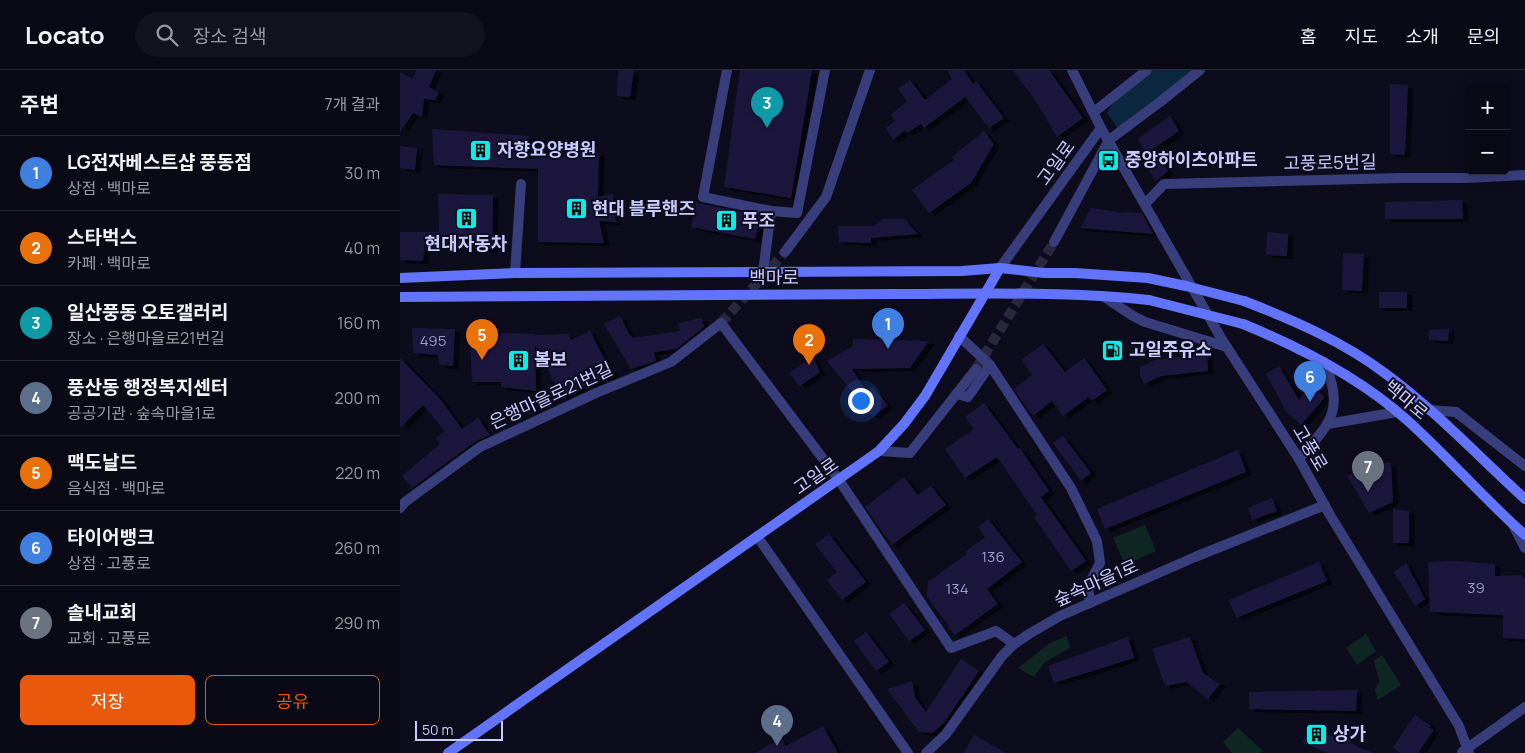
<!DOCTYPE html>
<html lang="ko">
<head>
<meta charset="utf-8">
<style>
  body { margin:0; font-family:Manrope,"Noto Sans KR",sans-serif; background:#13121f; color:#f1f3f6 }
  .controls { position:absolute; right:15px; top:15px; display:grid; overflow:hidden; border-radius:8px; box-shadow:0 2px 12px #0003 }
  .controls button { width:45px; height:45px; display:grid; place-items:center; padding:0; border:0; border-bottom:1px solid #2a2a35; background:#0a0916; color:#f1f3f6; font:25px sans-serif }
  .scale { position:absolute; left:15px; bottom:12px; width:88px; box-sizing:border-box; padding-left:5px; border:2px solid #cacafe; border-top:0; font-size:14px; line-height:18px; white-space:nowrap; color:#cacafe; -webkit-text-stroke:4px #0d0c1d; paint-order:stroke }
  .you { position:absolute; left:460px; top:330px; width:18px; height:18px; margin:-12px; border:4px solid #fff; border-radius:50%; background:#1a73e8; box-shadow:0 0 0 8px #1a73e833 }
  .badge { display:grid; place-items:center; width:32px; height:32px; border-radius:50%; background:#ea580c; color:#fff; font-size:16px; font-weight:700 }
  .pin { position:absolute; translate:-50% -41px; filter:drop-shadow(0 1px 2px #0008) }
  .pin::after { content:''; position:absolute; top:26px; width:18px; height:15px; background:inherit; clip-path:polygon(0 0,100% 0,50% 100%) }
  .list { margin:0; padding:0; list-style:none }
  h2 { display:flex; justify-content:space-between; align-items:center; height:65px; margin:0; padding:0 20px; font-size:21px }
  h2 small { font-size:16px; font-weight:400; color:#999aa1 }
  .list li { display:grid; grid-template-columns:32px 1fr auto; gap:15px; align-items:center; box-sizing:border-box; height:75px; padding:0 20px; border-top:1px solid #2a2a35 }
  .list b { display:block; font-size:19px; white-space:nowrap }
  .list p { margin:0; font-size:16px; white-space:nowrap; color:#999aa1 }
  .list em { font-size:16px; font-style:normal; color:#999aa1 }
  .actions { display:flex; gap:10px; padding:15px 20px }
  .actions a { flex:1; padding:11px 0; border:1px solid #ea580c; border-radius:8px; text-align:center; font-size:18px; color:#ea580c }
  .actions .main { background:#ea580c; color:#fff }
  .icon { flex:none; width:28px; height:28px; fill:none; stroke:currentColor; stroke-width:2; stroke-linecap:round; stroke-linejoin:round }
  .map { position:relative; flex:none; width:1125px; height:683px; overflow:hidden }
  header { display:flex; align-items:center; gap:30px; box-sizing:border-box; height:70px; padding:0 25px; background:#0a0916; border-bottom:1px solid #2a2a35 }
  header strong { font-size:24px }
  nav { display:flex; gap:28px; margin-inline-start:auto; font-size:18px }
  .search { width:350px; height:45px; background:#13121f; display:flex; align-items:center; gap:12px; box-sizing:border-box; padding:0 18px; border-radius:28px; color:#999aa1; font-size:19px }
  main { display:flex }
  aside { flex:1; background:#0a0916 }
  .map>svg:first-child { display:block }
</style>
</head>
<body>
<header>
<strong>Locato</strong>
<div class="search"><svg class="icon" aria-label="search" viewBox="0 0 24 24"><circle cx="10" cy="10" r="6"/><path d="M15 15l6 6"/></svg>장소 검색</div>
<nav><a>홈</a><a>지도</a><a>소개</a><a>문의</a></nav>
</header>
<main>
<aside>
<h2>주변<small>7개 결과</small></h2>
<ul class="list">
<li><span class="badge" style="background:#3f7fe0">1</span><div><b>LG전자베스트샵 풍동점</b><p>상점 · 백마로</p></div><em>30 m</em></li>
<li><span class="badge" style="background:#e8710a">2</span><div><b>스타벅스</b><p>카페 · 백마로</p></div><em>40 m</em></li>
<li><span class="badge" style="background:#0f9aa8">3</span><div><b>일산풍동 오토갤러리</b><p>장소 · 은행마을로21번길</p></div><em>160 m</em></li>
<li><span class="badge" style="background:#5c6f8a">4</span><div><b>풍산동 행정복지센터</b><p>공공기관 · 숲속마을1로</p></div><em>200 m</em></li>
<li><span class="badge" style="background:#e8710a">5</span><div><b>맥도날드</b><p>음식점 · 백마로</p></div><em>220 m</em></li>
<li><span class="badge" style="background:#3f7fe0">6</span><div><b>타이어뱅크</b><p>상점 · 고풍로</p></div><em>260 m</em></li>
<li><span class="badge" style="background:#6b7280">7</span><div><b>솔내교회</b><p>교회 · 고풍로</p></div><em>290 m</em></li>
</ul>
<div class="actions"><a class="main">저장</a><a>공유</a></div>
</aside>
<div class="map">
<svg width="1125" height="683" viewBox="0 0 1125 683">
  <defs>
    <filter id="shadow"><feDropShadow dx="5.5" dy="3" stdDeviation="0" flood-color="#0009"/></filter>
  </defs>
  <rect width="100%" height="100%" fill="#0d0c1d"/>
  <g fill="#0f2723">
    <polygon points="745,455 756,481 725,495 713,468"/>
    <polygon points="966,564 976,581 957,595 946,578"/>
    <polygon points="667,566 670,578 645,592 634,607 618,598 650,573"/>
    <polygon points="982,585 1001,615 978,630 975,620 979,611 974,591"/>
    <polygon points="838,658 863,681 860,683 832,683 823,672"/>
  </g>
  <polygon fill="#0c2841" points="753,0 795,0 719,60 707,43 713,33"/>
  <g fill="#1b193e" filter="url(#shadow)">
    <polygon points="16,0 36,0 29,17 39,22 35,30 24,29 22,47 13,43 0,62 0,2 13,9"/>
    <polygon points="218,0 234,0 230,27 217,26"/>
    <polygon points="340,0 412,0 391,128 324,117"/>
    <polygon points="547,0 564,0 573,14 576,11 604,48 589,58 565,27 524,58 521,54 507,63 505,60 493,70 486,58 495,51 491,45 507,31 498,19 510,10 525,30 552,9"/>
    <polygon points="613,0 649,0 683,48 657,67 635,30"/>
    <polygon points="990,14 1008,15 1005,85 990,84"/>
    <polygon points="770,46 779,61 747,83 738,69"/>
    <polygon points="32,59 129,66 129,89 199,83 198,127 213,124 216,152 199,151 204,173 138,172 138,99 34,95"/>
    <polygon points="584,61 594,74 571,113 529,143 512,120 554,90 552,87"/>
    <polygon points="0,76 17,78 15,100 0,98"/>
    <polygon points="755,84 768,101 756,111 743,92"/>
    <polygon points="38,124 93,125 92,180 25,171 23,191 0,190 0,162 39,162"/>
    <polygon points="1062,130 1063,149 985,149 985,132"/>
    <polygon points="296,133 361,146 355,169 291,157"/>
    <polygon points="691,138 724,143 724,142 742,143 753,164 680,158"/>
    <polygon points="482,149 504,149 518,164 471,168 471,173 439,172 438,156 474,156"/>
    <polygon points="867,162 888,164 887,186 866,185"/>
    <polygon points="943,183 964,184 962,221 942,220"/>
    <rect x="979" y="222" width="28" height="16"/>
    <polygon points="220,246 230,266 231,265 233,268 280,261 278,253 302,248 304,257 276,279 254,282 256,291 231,299 204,254"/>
    <polygon points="12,258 55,259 53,296 39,295 38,285 13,283"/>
    <polygon points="1049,259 1048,271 1029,270 1029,260"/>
    <polygon points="190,261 213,305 186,315 162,328 135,275 136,321 101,317 101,312 72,312 70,267 101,266 101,263 135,264 135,265 168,264 171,270"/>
    <polygon points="453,269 529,271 510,298 452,299 467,322 472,317 488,335 473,347 427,291 453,276"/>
    <polygon points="643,274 665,302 684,288 707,320 692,331 689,327 663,346 652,331 633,346 614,319 632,305 621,290"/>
    <polygon points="807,284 808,301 761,306 744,314 740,305 740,297 755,290"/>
    <polygon points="413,287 420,302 400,316 389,303"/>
    <polygon points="0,288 41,330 62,359 78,348 90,365 76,371 12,418 2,406 40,374 36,368 45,361 23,335 0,358"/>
    <polygon points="879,296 899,330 912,314 925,327 901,355 887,343 866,304"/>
    <polygon points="584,333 618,379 620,378 649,421 641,427 686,491 671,501 634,447 637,445 597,387 565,408 545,379 574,359 565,347"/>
    <polygon points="663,366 691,403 681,411 653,373"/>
    <polygon points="838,380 846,402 705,459 697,439"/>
    <polygon points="980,393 991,393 993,432 969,443 947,406 962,397"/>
    <polygon points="504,407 518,425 531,416 546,435 492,475 465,437"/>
    <polygon points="872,428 877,441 852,450 848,438"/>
    <polygon points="993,439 1009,441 1009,473 993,473"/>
    <polygon points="588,449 622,492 587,519 598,534 555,565 527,526 528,512 567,484 565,482 585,467 578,457"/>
    <polygon points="429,464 466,512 442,530 427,510 437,502 415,474"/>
    <polygon points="1057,491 1095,494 1095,506 1121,505 1125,509 1125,569 1103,568 1103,545 1030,542 1028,492"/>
    <polygon points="919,492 927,511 836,548 829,530"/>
    <polygon points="1006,493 1025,529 1015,536 994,502"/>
    <polygon points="504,533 525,560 509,571 489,544"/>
    <polygon points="466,562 489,592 476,601 454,571"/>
    <polygon points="728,567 734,588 654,613 648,596"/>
    <polygon points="790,567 803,603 820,614 808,629 786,612 765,616 752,579"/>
    <polygon points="561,589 579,601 544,653 532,663 519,662 487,619 512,611 515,627 526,642"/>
    <polygon points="957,620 956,641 849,639 849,622"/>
    <polygon points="1015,645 1031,656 1029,658 1034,660 1018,683 1000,683 993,678"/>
    <polygon points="423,656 438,683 355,683 381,668 386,676"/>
    <polygon points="910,657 973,683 927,683 902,672"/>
    <polygon points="574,665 606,683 564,683"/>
  </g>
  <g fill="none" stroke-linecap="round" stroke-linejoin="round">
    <g stroke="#29283f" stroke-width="10" stroke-dasharray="10 5" stroke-linecap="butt">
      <polyline points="321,253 385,182"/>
      <polyline points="576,299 654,172"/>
    </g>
    <g stroke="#383e7c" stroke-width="10">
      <polyline points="327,0 303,127 371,141 397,143 425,0"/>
      <polyline points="694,42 747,0"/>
      <polyline points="745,134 764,114 1002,108 1067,108 1125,105"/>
      <polyline points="654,172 709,70 760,32 800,0"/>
      <polyline points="385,182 426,127 470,0"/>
      <polyline points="363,202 371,141"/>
      <polyline points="115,203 121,114"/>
      <polyline points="703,226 733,246 745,252 827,277"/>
      <polyline points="559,266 590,295 671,418 697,471 700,493 688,516 690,533"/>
      <polyline points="556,324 568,327 590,295"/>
      <polyline points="1029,340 1056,342 1125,396"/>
      <polyline points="928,354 997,342"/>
      <polyline points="479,381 510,383 576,299"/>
      <path d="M899,389C929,354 946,341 924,292"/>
      <polyline points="0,438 5,432 80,377 196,323 271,292 321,253 439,410 551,578 596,561 614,574"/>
      <polyline points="1113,455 1125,478"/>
    </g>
    <g stroke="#383e7c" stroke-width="10">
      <polyline points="672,0 701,58 821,268 899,389 930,445 1059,656 1069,683"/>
      <polyline points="600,198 701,58"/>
      <polyline points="357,466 508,683"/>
      <polyline points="1062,682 1125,637"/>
      <polyline points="526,683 546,664 602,586 614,574 629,564 660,546 795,487 925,435"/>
    </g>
    <g stroke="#6273fc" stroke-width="10">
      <polyline points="0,208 115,203 562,201 600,198 644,203 675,203 748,208 786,216"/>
      <path d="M0,227C165,227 330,224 496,224C580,224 665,221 749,230"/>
      <path d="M844,231C893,250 944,272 986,304C1036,341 1079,387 1125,429"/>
      <path d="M843,254C902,278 960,308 1007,350C1048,387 1084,429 1125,465"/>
      <polyline points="48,683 479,381 504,354 525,326 600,198"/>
    </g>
    <g stroke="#6273fc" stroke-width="10">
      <polyline points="786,216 844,231"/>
      <polyline points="749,230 843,254"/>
    </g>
  </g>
  <defs>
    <symbol id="building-square" viewBox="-11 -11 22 22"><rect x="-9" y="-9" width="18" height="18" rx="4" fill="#04efe8" stroke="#0d0c1d"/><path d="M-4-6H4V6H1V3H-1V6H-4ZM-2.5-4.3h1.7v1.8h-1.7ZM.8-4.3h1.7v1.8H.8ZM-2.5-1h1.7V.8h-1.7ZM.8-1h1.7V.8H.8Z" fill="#111"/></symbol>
    <symbol id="bus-square" viewBox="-11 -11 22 22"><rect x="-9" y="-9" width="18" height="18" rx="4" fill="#04efe8" stroke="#0d0c1d"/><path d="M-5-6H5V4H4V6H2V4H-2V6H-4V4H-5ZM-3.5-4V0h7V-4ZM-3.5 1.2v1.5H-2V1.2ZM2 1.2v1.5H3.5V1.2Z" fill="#111"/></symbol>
    <symbol id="fuel-square" viewBox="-11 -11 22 22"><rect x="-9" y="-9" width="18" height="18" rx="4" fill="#04efe8" stroke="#0d0c1d"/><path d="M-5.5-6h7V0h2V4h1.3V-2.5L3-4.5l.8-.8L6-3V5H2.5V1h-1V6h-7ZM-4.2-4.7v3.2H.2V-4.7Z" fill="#111"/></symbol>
  </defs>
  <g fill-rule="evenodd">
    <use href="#building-square" x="68" y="68" width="25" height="25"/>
    <use href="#bus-square" x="696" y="78" width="25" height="25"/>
    <use href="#building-square" x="164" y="126" width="25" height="25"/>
    <use href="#building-square" x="54" y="136" width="25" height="25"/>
    <use href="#building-square" x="314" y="138" width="25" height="25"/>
    <use href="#fuel-square" x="700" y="268" width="25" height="25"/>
    <use href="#building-square" x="106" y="278" width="25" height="25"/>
    <use href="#building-square" x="904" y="652" width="25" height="25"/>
  </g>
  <g text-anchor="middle" stroke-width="4" stroke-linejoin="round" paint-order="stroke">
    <g font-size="15" fill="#9e9ece">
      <text x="33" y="276">495</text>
      <text x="593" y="492">136</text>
      <text x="1076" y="523">39</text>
      <text x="557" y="524">134</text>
    </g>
    <g font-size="18" font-weight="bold" fill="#cacafe" stroke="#0d0c1d" text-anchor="start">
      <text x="97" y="86">자향요양병원</text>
      <text x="725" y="96">중앙하이츠아파트</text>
      <text x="192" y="145">현대 블루핸즈</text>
      <text x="342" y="157">푸조</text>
      <text x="66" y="180" text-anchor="middle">현대자동차</text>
      <text x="729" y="286">고일주유소</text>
      <text x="134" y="296">볼보</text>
      <text x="933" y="670">상가</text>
    </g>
    <g font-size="18" fill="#cacafe" stroke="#0d0c1d">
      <text transform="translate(656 93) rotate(-54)" y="6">고일로</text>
      <text transform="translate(930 93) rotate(-1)" y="6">고풍로5번길</text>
      <text x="374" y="214">백마로</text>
      <text transform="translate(151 326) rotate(-25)" y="6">은행마을로21번길</text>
      <text transform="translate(1006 330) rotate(40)" y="6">백마로</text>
      <text transform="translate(910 378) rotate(59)" y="6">고풍로</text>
      <text transform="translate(416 406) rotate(-35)" y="6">고일로</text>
      <text transform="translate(696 513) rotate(-24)" y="6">숲속마을1로</text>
    </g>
  </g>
</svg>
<div class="controls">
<button>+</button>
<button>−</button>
</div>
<div class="scale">50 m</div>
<div class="you"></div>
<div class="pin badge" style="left:488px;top:279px;background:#3f7fe0">1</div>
<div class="pin badge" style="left:409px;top:295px;background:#e8710a">2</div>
<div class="pin badge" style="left:367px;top:58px;background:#0f9aa8">3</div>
<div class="pin badge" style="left:377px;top:676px;background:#5c6f8a">4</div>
<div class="pin badge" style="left:82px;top:290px;background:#e8710a">5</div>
<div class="pin badge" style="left:910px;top:332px;background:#3f7fe0">6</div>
<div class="pin badge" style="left:968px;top:422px;background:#6b7280">7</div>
</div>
</main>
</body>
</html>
